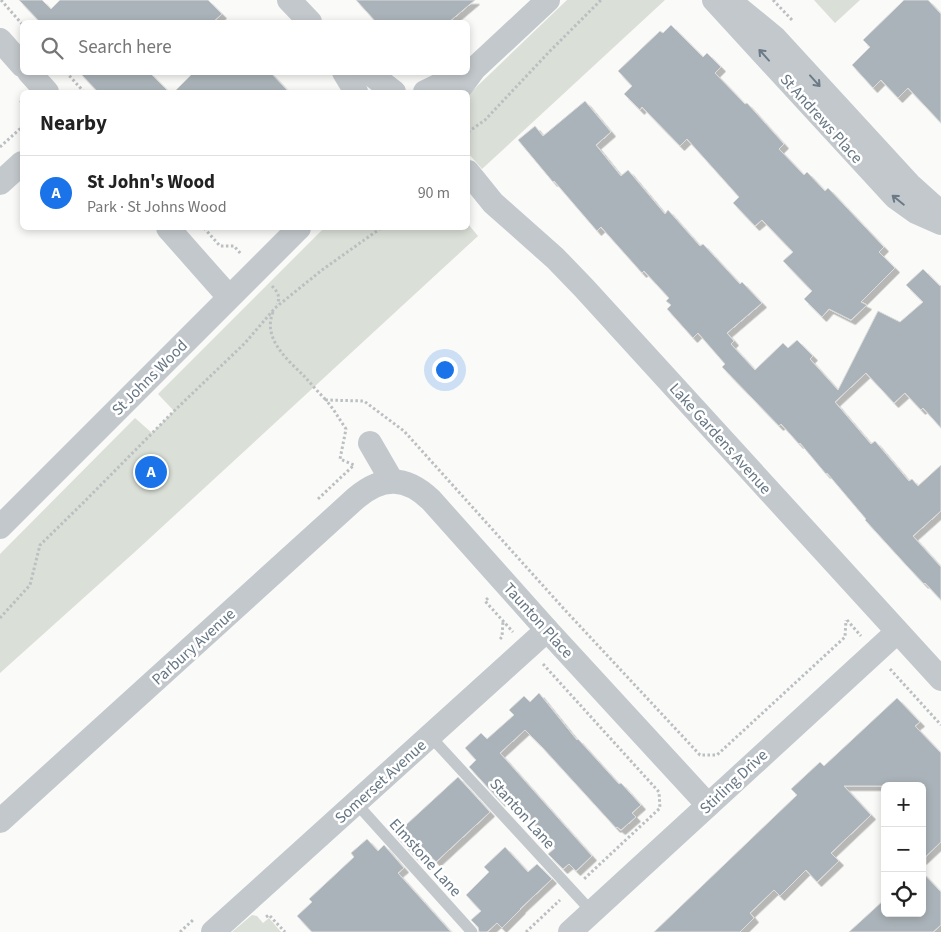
<!DOCTYPE html>
<html lang="en">
<head>
<meta charset="utf-8">
<style>
  body { margin:0; font-family:"Source Sans 3",sans-serif; background:#f6f6f6; color:#222 }
  .controls { position:absolute; right:15px; bottom:15px; display:grid; overflow:hidden; border-radius:8px; box-shadow:0 2px 8px #0003 }
  .controls button { width:45px; height:45px; display:grid; place-items:center; padding:0; border:0; border-bottom:1px solid #e0e0e0; background:#fff; color:#222; font:25px sans-serif }
  .you { position:absolute; left:444px; top:369px; width:18px; height:18px; margin:-12px; border:4px solid #fff; border-radius:50%; background:#1a73e8; box-shadow:0 0 0 8px #1a73e833 }
  .badge { display:grid; place-items:center; width:32px; height:32px; border-radius:50%; background:#1a73e8; color:#fff; font-size:16px; font-weight:700 }
  .pin { position:absolute; translate:-50% -50%; border:2px solid #fff; box-shadow:0 1px 5px #0006 }
  .list { margin:0; padding:0; list-style:none }
  h2 { display:flex; justify-content:space-between; align-items:center; height:65px; margin:0; padding:0 20px; font-size:21px }
  h2 small { font-size:16px; font-weight:400; color:#767676 }
  .list li { display:grid; grid-template-columns:32px 1fr auto; gap:15px; align-items:center; box-sizing:border-box; height:75px; padding:0 20px; border-top:1px solid #e0e0e0 }
  .list b { display:block; font-size:19px; white-space:nowrap }
  .list p { margin:0; font-size:16px; white-space:nowrap; color:#767676 }
  .list em { font-size:16px; font-style:normal; color:#767676 }
  .icon { flex:none; width:28px; height:28px; fill:none; stroke:currentColor; stroke-width:2; stroke-linecap:round; stroke-linejoin:round }
  .map { position:relative; flex:none; width:941px; height:932px; overflow:hidden }
  .search { position:absolute; background:#fff; box-shadow:0 2px 8px #0003; left:20px; top:20px; width:450px; height:55px; display:flex; align-items:center; gap:12px; box-sizing:border-box; padding:0 18px; border-radius:8px; color:#767676; font-size:19px }
  .panel { position:absolute; background:#fff; box-shadow:0 2px 8px #0003; left:20px; top:90px; width:450px; height:140px; border-radius:8px }
  .map>svg:first-child { display:block }
</style>
</head>
<body>
<div class="map">
<svg width="941" height="932" viewBox="0 0 941 932">
  <defs>
    <filter id="shadow"><feDropShadow dx="4.5" dy="4.5" stdDeviation="0" flood-color="#0004"/></filter>
  </defs>
  <rect width="100%" height="100%" fill="#fafaf8"/>
  <g fill="#dadfd7">
    <polygon points="567,0 665,0 482,169 468,153 468,95"/>
    <polygon points="814,0 860,0 835,23"/>
    <polygon points="468,224 478,236 137,550 0,673 0,554 135,418 152,433 174,411 158,394 324,228 468,228"/>
    <polygon points="252,915 257,916 263,923 269,918 281,932 232,932"/>
  </g>
  <g fill="#aab3b9" stroke="#dcdcda" filter="url(#shadow)">
    <polygon points="19,0 42,0 51,9 60,0 208,0 222,14 213,22 37,22 39,21"/>
    <polygon points="356,0 475,0 449,22 376,22"/>
    <polygon points="904,0 928,0 941,14 941,123 908,88 898,98 881,80 873,88 852,65 870,47 863,40"/>
    <polygon points="671,25 703,57 707,53 721,67 715,73 745,104 747,103 784,144 779,149 804,175 807,172 825,191 828,188 884,247 879,252 895,268 861,302 867,305 851,320 829,309 822,317 804,299 812,291 783,261 793,252 762,220 755,226 733,203 739,197 687,139 680,146 642,107 640,110 624,94 632,86 618,71 660,31 663,33"/>
    <polygon points="79,72 149,72 169,92 98,92"/>
    <polygon points="194,72 270,72 289,92 174,92"/>
    <polygon points="585,101 611,132 596,145 621,176 628,170 665,214 668,210 700,246 703,244 740,284 742,282 762,303 727,333 734,341 731,344 755,370 783,343 788,348 797,340 813,356 810,359 838,390 878,311 900,322 923,302 906,285 923,269 940,286 941,285 941,428 923,408 921,410 905,393 894,403 866,373 835,402 871,444 875,441 909,481 912,479 918,486 941,465 941,511 913,536 941,567 941,600 925,583 924,584 907,566 865,520 866,519 827,473 826,474 800,443 799,444 781,424 779,426 722,367 725,364 698,333 693,338 667,309 671,305 666,301 669,298 644,271 642,273 601,227 597,231 554,181 553,182 518,140 535,126 543,136"/>
    <polygon points="539,693 577,740 578,739 619,784 621,783 641,805 632,813 636,817 621,830 617,827 616,828 542,747 525,730 500,753 592,856 576,871 569,864 563,869 548,854 555,848 508,795 501,802 469,767 476,760 465,748 481,733 487,739 514,715 509,710 524,696 530,702"/>
    <polygon points="897,698 920,722 915,726 941,753 941,842 922,860 922,786 844,786 871,815 831,853 839,861 817,882 806,870 780,896 774,890 750,913 754,918 740,932 654,932 797,795 791,789 820,762 824,766"/>
    <polygon points="458,777 490,812 436,862 425,850 416,858 395,835"/>
    <polygon points="367,839 378,851 384,845 404,868 398,873 451,932 312,932 297,916 312,902 309,899 354,857 351,853"/>
    <polygon points="505,847 528,872 537,864 552,879 520,909 521,909 502,928 497,923 487,932 479,932 478,927 471,920 481,911 466,895 489,872 484,867"/>
    <polygon points="922,872 941,892 941,925 933,932 849,932 885,899 885,913 922,913"/>
  </g>
  <g fill="none" stroke-linecap="round" stroke-linejoin="round">
    <g stroke="#bbbfc2" stroke-width="3" stroke-dasharray="2.5 2.5" stroke-linecap="butt">
      <polyline points="1,0 22,24"/>
      <polyline points="773,0 792,20"/>
      <polyline points="66,72 84,92"/>
      <polyline points="22,101 20,103 22,106"/>
      <polyline points="468,132 485,120 550,51 601,0"/>
      <polyline points="0,147 22,127"/>
      <polyline points="204,228 220,246 234,246 241,254"/>
      <path d="M272,286C277,291 281,297 277,304"/>
      <path d="M273,312C262,339 288,360 305,377C312,385 319,393 326,400"/>
      <polyline points="318,499 354,465 340,459 346,429 333,409 326,400 364,401 404,431 564,609 700,755 717,755 845,637 846,620"/>
      <polyline points="488,598 485,601 513,632"/>
      <polyline points="0,618 30,585 40,545 82,504 174,411 245,343 275,308 322,270 381,228"/>
      <polyline points="847,620 861,636"/>
      <polyline points="500,639 502,637 503,621"/>
      <polyline points="543,664 659,792 660,808 584,879"/>
      <polyline points="890,669 941,725"/>
      <polyline points="266,917 269,915 285,932"/>
      <polyline points="180,932 193,920"/>
      <polyline points="526,932 560,900"/>
    </g>
    <g stroke="#c3c8cc" stroke-width="11">
      <polyline points="430,736 592,912"/>
      <polyline points="356,803 472,932"/>
    </g>
    <g stroke="#c3c8cc" stroke-width="24">
      <polyline points="289,0 310,22"/>
      <polyline points="714,0 895,197 916,212 941,223"/>
      <polyline points="731,2 775,38 911,186 941,213"/>
      <polyline points="0,40 22,65"/>
      <polyline points="29,72 47,92"/>
      <polyline points="344,72 356,92"/>
      <polyline points="368,72 394,92"/>
      <polyline points="425,92 466,72"/>
      <polyline points="457,92 474,69 548,0"/>
      <polyline points="468,172 493,203 555,258 584,288 941,679"/>
      <polyline points="0,183 22,163"/>
      <polyline points="168,228 229,297"/>
      <polyline points="370,443 392,481"/>
      <polyline points="0,527 299,228"/>
      <path d="M0,821L356,498C382,476 406,476 431,500L547,630L708,805"/>
      <polyline points="213,932 547,630"/>
      <polyline points="570,932 897,632"/>
    </g>
  </g>
  <defs><path id="oneway-shaft" d="M-6 0H5M1.5-3L5.5 0L1.5 3" fill="none" stroke-width="1.6" stroke-linecap="round" stroke-linejoin="round" transform="scale(1.25)"/></defs>
  <g stroke="#6a7a87">
    <use href="#oneway-shaft" transform="translate(764 55) rotate(-132)"/>
    <use href="#oneway-shaft" transform="translate(815 81) rotate(48)"/>
    <use href="#oneway-shaft" transform="translate(898 200) rotate(-141)"/>
  </g>
  <g text-anchor="middle" stroke-width="5" stroke-linejoin="round" paint-order="stroke">
    <g font-size="16" fill="#657683" stroke="#fff">
      <text transform="translate(822 118) rotate(48)" y="6">St Andrews Place</text>
      <text transform="translate(149 377) rotate(-45)" y="6">St Johns Wood</text>
      <text transform="translate(721 438) rotate(48)" y="6">Lake Gardens Avenue</text>
      <text transform="translate(539 620) rotate(48)" y="6">Taunton Place</text>
      <text transform="translate(193 646) rotate(-42)" y="6">Parbury Avenue</text>
      <text transform="translate(380 781) rotate(-42)" y="6">Somerset Avenue</text>
      <text transform="translate(733 781) rotate(-43)" y="6">Stirling Drive</text>
      <text transform="translate(523 813) rotate(48)" y="6">Stanton Lane</text>
      <text transform="translate(426 857) rotate(48)" y="6">Elmstone Lane</text>
    </g>
  </g>
</svg>
<div class="controls">
<button>+</button>
<button>−</button>
<button><svg class="icon" aria-label="locate" viewBox="0 0 24 24"><circle cx="12" cy="12" r="6"/><path d="M12 2v4M12 18v4M2 12h4M18 12h4"/></svg></button>
</div>
<div class="you"></div>
<div class="pin badge" style="left:151px;top:472px">A</div>
<div class="search"><svg class="icon" aria-label="search" viewBox="0 0 24 24"><circle cx="10" cy="10" r="6"/><path d="M15 15l6 6"/></svg>Search here</div>
<section class="panel">
<h2>Nearby<small></small></h2>
<ul class="list">
<li><span class="badge">A</span><div><b>St John's Wood</b><p>Park · St Johns Wood</p></div><em>90 m</em></li>
</ul>
</section>
</div>
</body>
</html>
